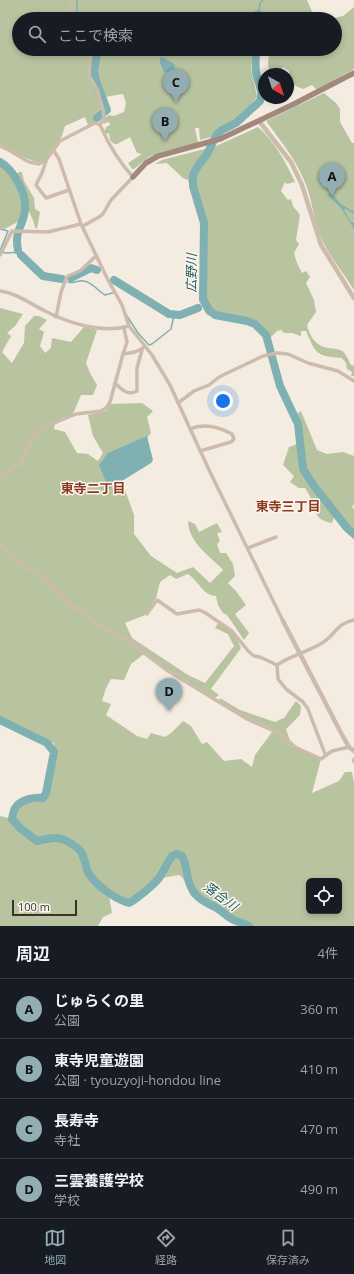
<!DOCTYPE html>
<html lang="ja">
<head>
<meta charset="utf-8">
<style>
  body { margin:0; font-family:"Open Sans","Noto Sans JP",sans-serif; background:#242831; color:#f1f3f6 }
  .controls { position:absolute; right:12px; bottom:12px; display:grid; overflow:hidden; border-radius:6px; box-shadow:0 2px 6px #0003 }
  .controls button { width:36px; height:36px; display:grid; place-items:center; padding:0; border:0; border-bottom:1px solid #363941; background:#171b24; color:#f1f3f6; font:20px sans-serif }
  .compass { position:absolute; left:258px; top:68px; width:36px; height:36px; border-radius:50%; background:#171b24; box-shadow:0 2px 6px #0003; rotate:141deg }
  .scale { position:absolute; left:12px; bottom:10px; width:65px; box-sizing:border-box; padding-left:4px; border:2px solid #3b302b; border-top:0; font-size:11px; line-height:14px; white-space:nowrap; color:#3b302b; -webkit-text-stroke:3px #fbf5ee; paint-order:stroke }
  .you { position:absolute; left:223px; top:401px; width:14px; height:14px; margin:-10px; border:3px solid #fff; border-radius:50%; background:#1a73e8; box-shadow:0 0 0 6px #1a73e833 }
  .badge { display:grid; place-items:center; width:26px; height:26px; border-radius:50%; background:#92aeb2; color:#111; font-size:13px; font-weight:700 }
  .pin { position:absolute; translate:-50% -33px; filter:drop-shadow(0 1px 2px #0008) }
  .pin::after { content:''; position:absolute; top:21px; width:14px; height:12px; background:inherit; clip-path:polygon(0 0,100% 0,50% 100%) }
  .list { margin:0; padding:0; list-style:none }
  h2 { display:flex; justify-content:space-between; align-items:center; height:52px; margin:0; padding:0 16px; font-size:17px }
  h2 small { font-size:13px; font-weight:400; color:#9ea1a6 }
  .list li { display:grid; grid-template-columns:26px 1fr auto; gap:12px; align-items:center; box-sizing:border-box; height:60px; padding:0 16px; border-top:1px solid #363941 }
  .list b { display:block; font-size:15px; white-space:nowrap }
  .list p { margin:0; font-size:13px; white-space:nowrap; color:#9ea1a6 }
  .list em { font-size:13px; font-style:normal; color:#9ea1a6 }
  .icon { flex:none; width:22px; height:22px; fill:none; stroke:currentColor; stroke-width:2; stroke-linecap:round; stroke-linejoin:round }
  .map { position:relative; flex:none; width:354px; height:926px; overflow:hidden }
  .search { position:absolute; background:#171b24; box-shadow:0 2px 6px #0003; left:12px; right:12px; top:12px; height:44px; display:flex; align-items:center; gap:10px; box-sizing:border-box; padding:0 14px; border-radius:22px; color:#9ea1a6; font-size:15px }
  .sheet { height:292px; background:#171b24 }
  nav { display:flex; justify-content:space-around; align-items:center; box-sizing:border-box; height:56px; border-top:1px solid #363941; background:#171b24; font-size:11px; color:#9ea1a6 }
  nav a { display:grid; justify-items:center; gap:2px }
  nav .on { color:#92aeb2 }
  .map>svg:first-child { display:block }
</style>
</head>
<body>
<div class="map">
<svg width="354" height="926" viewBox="0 0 354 926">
  <rect width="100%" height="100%" fill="#f4ebe1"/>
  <g fill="#b8c4a0" fill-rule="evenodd">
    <polygon points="0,0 307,0 315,19 264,19 262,12 257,12 256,19 19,19 19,49 252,49 251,69 257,97 234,123 211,137 200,140 199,128 195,128 198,143 161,152 149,157 134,169 132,169 128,163 142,154 137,153 130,137 117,144 114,144 110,140 109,133 106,134 104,133 106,127 110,125 109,122 103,124 105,118 109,115 114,116 124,112 126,103 123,94 105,97 107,107 100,120 88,125 85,117 65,126 62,136 47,158 39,163 0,148"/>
    <polygon points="354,7 354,69 317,90 312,85 303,89 289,83 289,71 283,67 280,73 269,73 268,62 270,49 335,49 335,19 330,19 343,16"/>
    <path d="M324,93L336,103L340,109V122L352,143H354V290C343,272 328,255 320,235C313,218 312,197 304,180C295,158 280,140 266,121Z"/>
    <path d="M258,127C274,141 286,162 295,182L287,184L285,182L281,191L288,200L291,199L293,206L300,215L296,240L299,244L294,253L297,263L302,273L306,271L310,277L306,283L314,300L316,312L307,325C309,334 314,344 324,347C329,349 335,348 340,350C346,352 348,360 351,365L354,366V376H351L352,372L347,369L346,363L342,358C316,356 316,354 306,331H301V336L292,333H284L281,330L277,331L270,338C262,326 249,316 234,316C220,316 222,321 207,315L199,301L202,227L188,180L183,178L167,163L155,164L162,160L216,146Z"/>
    <path d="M0,164L6,168L14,177L19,172H22L24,181L34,198L35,209L40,212L37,229L35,227C35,224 28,209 26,204L21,220L5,229L0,228Z"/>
    <path d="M0,308L23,314L15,326L7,333L11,336L2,352L12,363L24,343L25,326L34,316H39L47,320L39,329L44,332L40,346L45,353L51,348L52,338L71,342L84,327L97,330L86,363L90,373L97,385L93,395H81L73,414L62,418L55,423L54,429L65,432L77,453L88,454L98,461L103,453L93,436L88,415L106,411L110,404L142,403L153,411L147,417L151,433L110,487L119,490H125L134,515V534L151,556L177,573L193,567L210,583L223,570C210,556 188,542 188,521L195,524L199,532L217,523L222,532L217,533L220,541L217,544L220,553H226L233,564L235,576L228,583L236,591L246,605L235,614L249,633L244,640L227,615L223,613L218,605L216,596C203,596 199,581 188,574L176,579L170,575L160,582L156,598L145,615L125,623L132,638L188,675L205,683L234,646L228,634L215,628L218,623L233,630L241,648L211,689L219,695L215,698L159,664L144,654L131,664L124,680L111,679L106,688L102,701L111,704L106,715L137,736L147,739L151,733L165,737L171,733L183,721L191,726L202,744L207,742L224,761L241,759L252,767L255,755L272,732L269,727L241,715L219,700L220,698L240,710L275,722L284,718L296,701L301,706L300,715L286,729L292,747L321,759L312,793L339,781L345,772H352L354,783V926H243L228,920L191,896L183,878L179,875L162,878L137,901L125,906L109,896L112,913L103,917L98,926H0V816L9,818C19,798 23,799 45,798L55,761L54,743L37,742L0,723ZM309,881H339V911H309Z"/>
    <path d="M301,411L317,450L327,454L343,452L354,456V504L352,507L354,509V540L335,515L332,523C315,519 317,515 311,499C310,495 307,492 305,488H299L290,482L294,476L283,465L289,447L297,444V427L293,417Z"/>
  </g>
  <g fill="#7fb0b2">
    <polygon points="162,57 174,64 175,65 174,70 167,73 164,72 160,63 160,58"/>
    <polygon points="330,194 332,194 341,204 354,212 354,214 346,209 344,210 351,222 354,223 354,229 341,208 328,195"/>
    <polygon points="147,436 153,460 151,463 109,489 99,465 108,453"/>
  </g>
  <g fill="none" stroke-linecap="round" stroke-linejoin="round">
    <g stroke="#7fb0b2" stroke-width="1.5">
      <polyline points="77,0 77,15 79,19"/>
      <polyline points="258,14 260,3 263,0"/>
      <polyline points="0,229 8,231 0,251"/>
      <path d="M2,252C8,255 14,250 18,254C20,256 22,259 25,262H27"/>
      <path d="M68,282C73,284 78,280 84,281C92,282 98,291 105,295L112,293H114"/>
      <polyline points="203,306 205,305"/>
      <polyline points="127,316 138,333 149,345 152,344 171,329 174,315"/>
    </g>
    <g stroke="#7fb0b2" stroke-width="8">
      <polyline points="258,14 258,19"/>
      <path d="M256,49C256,56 255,65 256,72C258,83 264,91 260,101L236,123L222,130L217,134L207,154L198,166L193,175V186L204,223L203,299L209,310L215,315L247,321L255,324L266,335L280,386L298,424L303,469L314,486L347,528L354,534"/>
      <polyline points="97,118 107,110 96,81 94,70 98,49"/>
      <path d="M0,162C14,170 27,194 25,210C23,227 14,230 18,250"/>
      <polyline points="21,255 43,276 62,279"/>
      <polyline points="71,278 91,268 97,270"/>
      <polyline points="114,280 169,314 180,315 198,308"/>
      <path d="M0,720L47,743L54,752L46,793L43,798C35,797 21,799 16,807C13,810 13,815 12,819L20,828L37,841C52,838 58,835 72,844C75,846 79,849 81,852C85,858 85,866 88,872C95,885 115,899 129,903C135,900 155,884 159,878C164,871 167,863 172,856L177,854L182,856C188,868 186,879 192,889C197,899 207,903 217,908C222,911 226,916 232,919C237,922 244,923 249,926"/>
    </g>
    <g stroke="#cdbbac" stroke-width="3.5">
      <polyline points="71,0 75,19"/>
      <polyline points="0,145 29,162 39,164 46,160 60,141 95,123 100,125"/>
      <polyline points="54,151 59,159 81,224 108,280 122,305 129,326 152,355 170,385 210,472 283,621"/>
      <polyline points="46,161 42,173 36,185 46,198 69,190"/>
      <path d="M83,226L99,217L103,214L111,200L133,177C120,163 108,143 100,125L104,117L103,110L97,89L89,75L91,49"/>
      <polyline points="0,255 12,231 48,232 81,224"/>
      <path d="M0,291C16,293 31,304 45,311C68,323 103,334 129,326"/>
      <polyline points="56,317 61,292 66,279 68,276 80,271 96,256"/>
      <polyline points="123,354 127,342 124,328"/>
      <path d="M115,383C122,390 128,396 137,391V368L142,350"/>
      <polyline points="178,403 194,391 209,385 219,377 263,356 277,353 288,354 308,363 338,371 354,381"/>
      <path d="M190,429C204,423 219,427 232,434L234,439L231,442L200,451"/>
      <polyline points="0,477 21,463 25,456 31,439 40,429 76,414 101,411 106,408 110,402 123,354 135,352 145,347"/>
      <polyline points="0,544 31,571 41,575 67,601 97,624 131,643 168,671 247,719 281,734 295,747 321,759 332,751 349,747"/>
      <polyline points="248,548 276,537"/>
      <polyline points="147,614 157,600 177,614 199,610 204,612 232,631 249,652 254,656 260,657 277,665"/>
      <polyline points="277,665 278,679 286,689 303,702 308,709 325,754"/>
      <path d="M277,665C291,655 308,652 322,643C336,635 335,624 354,620"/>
      <polyline points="354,759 354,762"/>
    </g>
    <g stroke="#cdbbac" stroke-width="4.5">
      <polyline points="259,121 291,162 302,185 321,245 354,298"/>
      <polyline points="283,621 340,731 349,747 354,751"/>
    </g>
    <polyline stroke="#a18a7d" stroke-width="5.5" points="133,177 146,163 158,156 220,139 294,104 354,73"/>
  </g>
  <g text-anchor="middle" stroke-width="3" stroke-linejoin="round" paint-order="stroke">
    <g font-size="13" font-style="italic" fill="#1f5a5e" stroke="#fbf5ee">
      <text transform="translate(191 273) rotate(-89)" y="5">広野川</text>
      <text transform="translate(221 896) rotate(36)" y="5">落合川</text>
    </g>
    <g font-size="13" font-weight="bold" fill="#8c3b22" stroke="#fbf5ee">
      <text x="93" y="493">東寺二丁目</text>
      <text x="288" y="511">東寺三丁目</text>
    </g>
  </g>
</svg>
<div class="controls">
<button><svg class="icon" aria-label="locate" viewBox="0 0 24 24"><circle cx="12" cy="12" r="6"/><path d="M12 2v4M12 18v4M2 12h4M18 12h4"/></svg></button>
</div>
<svg class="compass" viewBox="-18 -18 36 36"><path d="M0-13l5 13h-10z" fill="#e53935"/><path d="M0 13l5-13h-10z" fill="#9ea1a6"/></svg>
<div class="scale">100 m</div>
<div class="you"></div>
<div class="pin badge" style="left:332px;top:196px">A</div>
<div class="pin badge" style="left:165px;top:141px">B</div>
<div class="pin badge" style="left:176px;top:102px">C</div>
<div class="pin badge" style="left:169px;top:711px">D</div>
<div class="search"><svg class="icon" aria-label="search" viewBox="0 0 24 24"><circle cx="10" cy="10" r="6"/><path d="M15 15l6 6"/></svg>ここで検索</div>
</div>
<section class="sheet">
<h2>周辺<small>4件</small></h2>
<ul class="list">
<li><span class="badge">A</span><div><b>じゅらくの里</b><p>公園</p></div><em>360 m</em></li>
<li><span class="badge">B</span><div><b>東寺児童遊園</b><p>公園 · tyouzyoji-hondou line</p></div><em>410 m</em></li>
<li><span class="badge">C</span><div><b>長寿寺</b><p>寺社</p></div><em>470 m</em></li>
<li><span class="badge">D</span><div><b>三雲養護学校</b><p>学校</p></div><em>490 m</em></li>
</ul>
</section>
<nav>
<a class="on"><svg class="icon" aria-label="map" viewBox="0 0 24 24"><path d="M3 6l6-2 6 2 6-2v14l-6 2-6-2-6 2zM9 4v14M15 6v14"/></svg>地図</a>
<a><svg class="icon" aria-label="directions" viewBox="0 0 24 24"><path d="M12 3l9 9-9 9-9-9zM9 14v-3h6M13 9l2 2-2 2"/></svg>経路</a>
<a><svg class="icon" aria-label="saved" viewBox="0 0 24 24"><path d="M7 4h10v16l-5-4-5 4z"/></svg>保存済み</a>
</nav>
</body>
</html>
